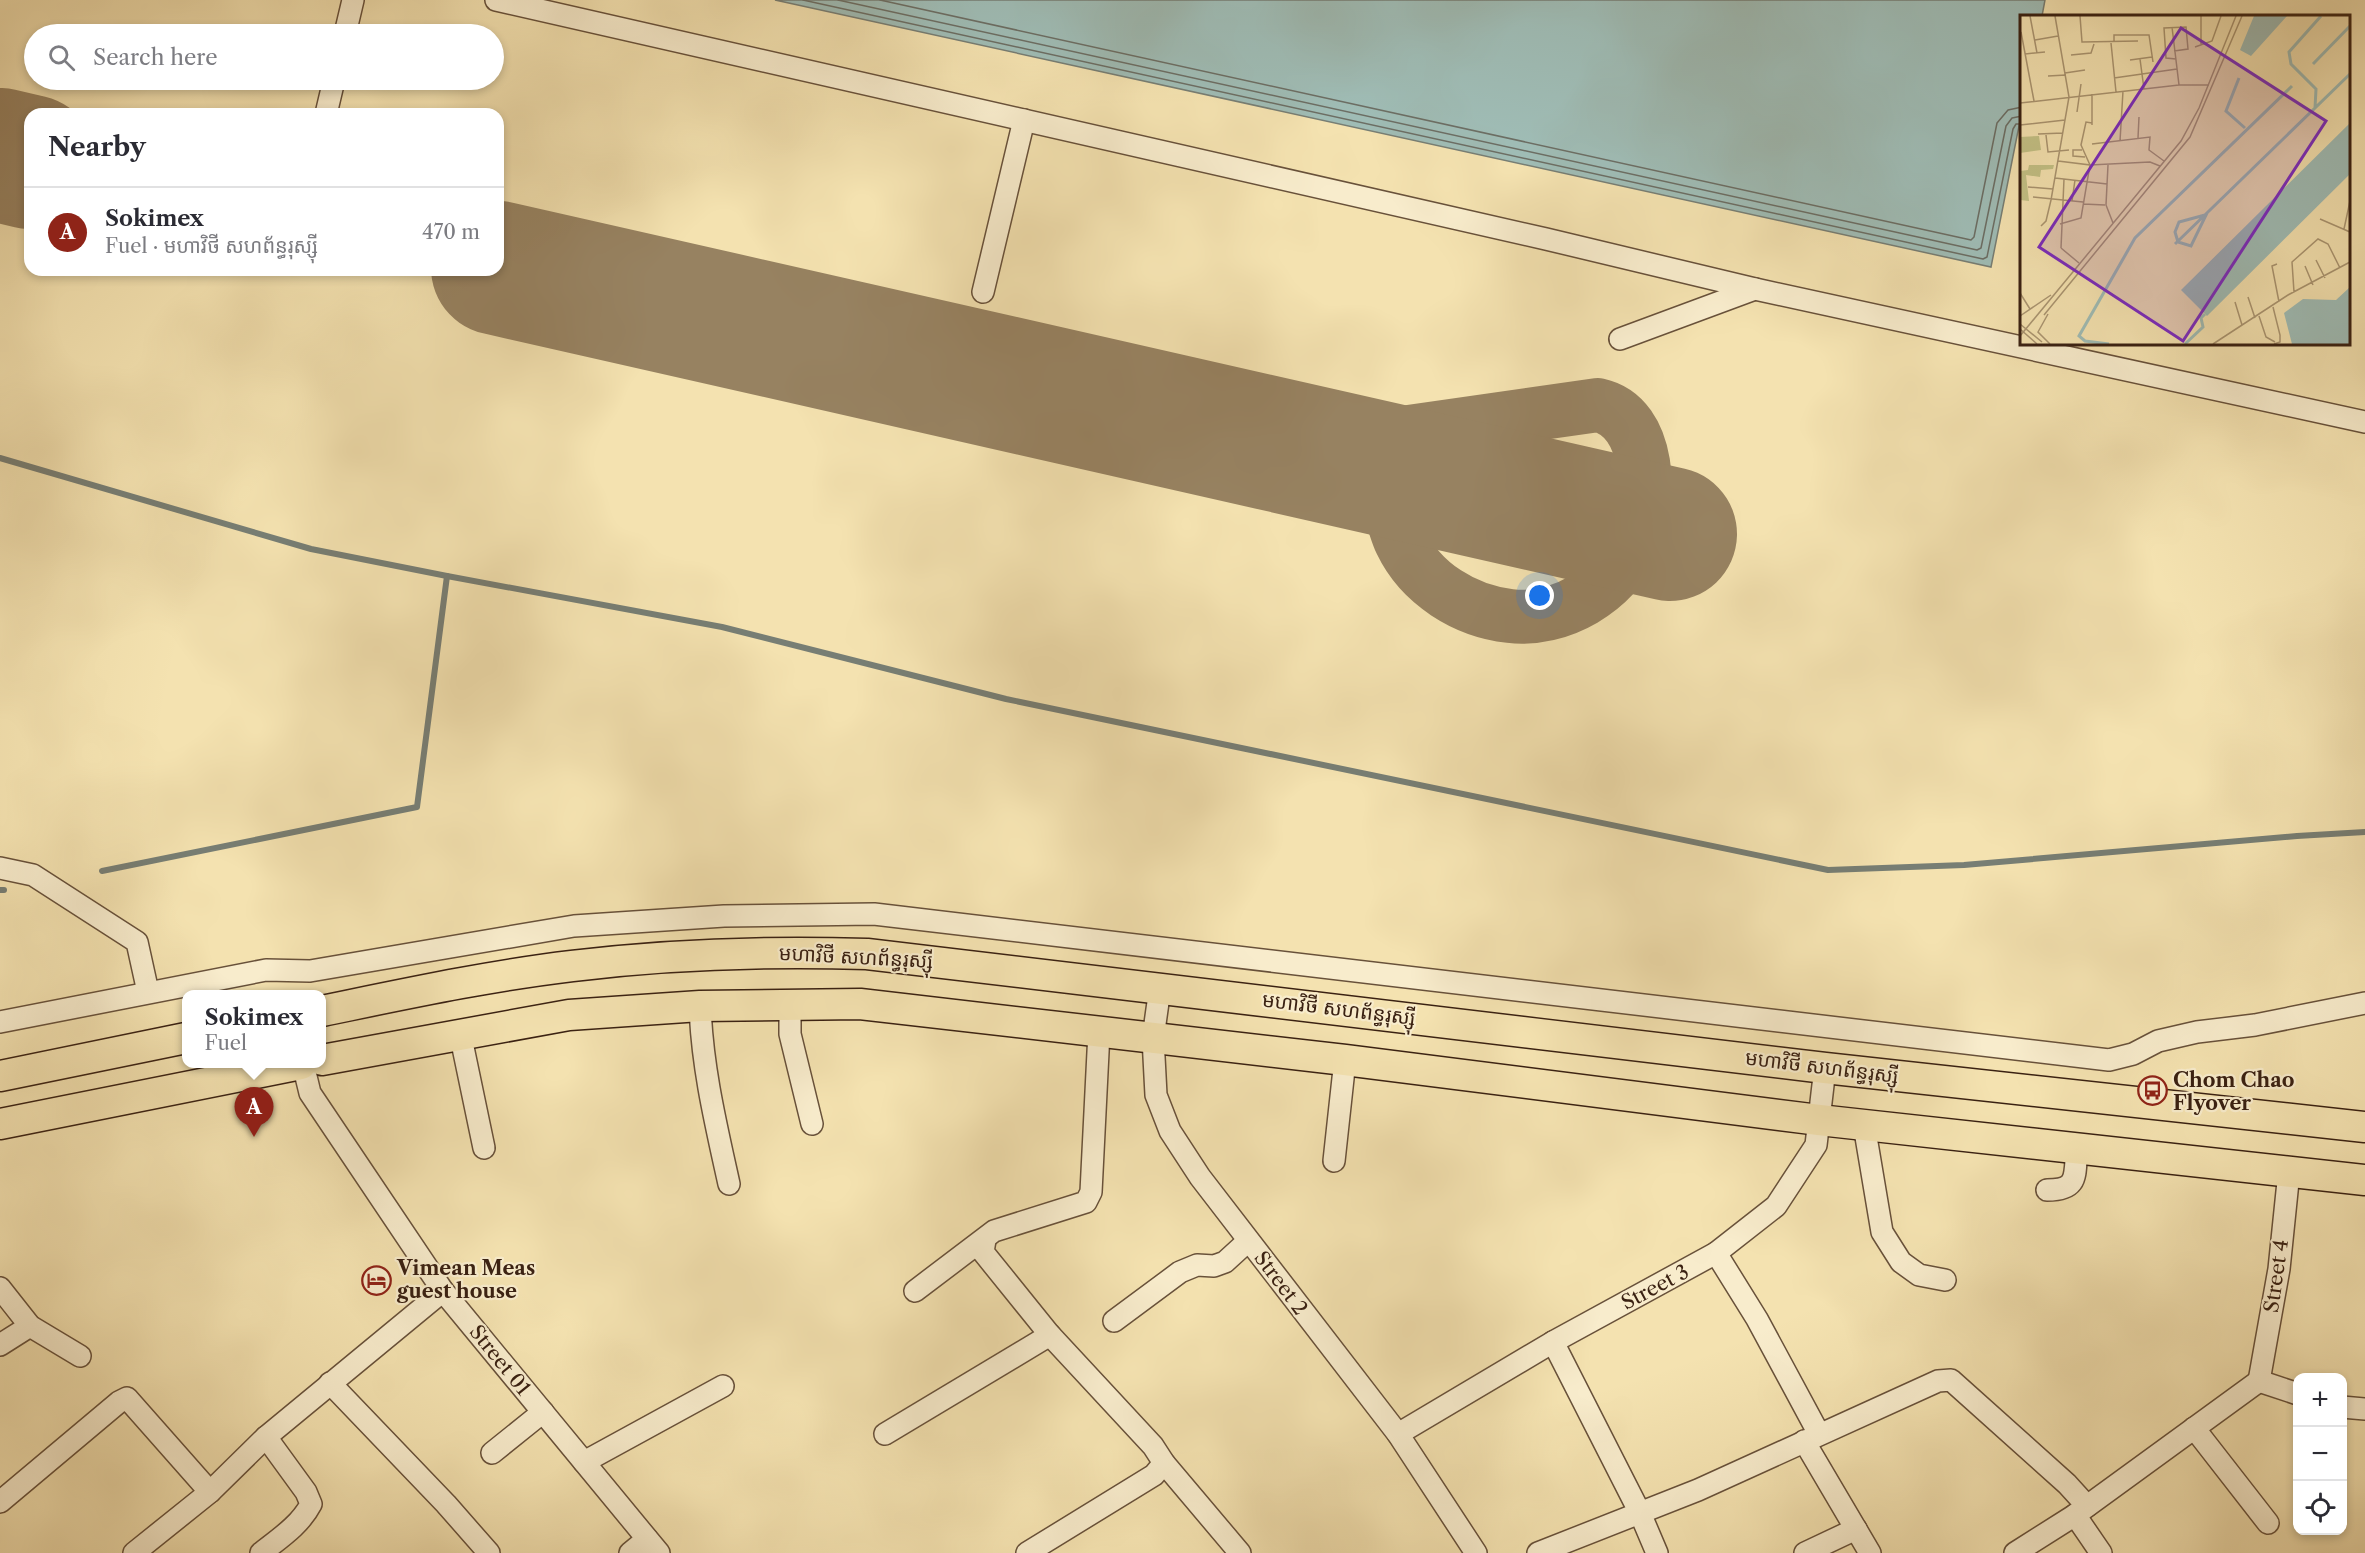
<!DOCTYPE html>
<html lang="en">
<head>
<meta charset="utf-8">
<style>
  body { margin:0; font-family:"Libre Caslon Text","Noto Sans Khmer",serif; background:#f7f7f7; color:#2b2b33 }
  .controls { position:absolute; right:18px; bottom:18px; display:grid; overflow:hidden; border-radius:12px; box-shadow:0 3px 9px #0003 }
  .controls button { width:54px; height:54px; display:grid; place-items:center; padding:0; border:0; border-bottom:2px solid #e1e1e2; background:#fff; color:#2b2b33; font:30px sans-serif }
  .you { position:absolute; left:1540px; top:596px; width:21px; height:21px; margin:-15px; border:4px solid #fff; border-radius:50%; background:#1a73e8; box-shadow:0 0 0 9px #1a73e833 }
  .badge { display:grid; place-items:center; width:39px; height:39px; border-radius:50%; background:#8f2418; color:#fff; font-size:20px; font-weight:700 }
  .pin { position:absolute; translate:-50% -50px; filter:drop-shadow(0 2px 3px #0008) }
  .pin::after { content:''; position:absolute; top:32px; width:21px; height:18px; background:inherit; clip-path:polygon(0 0,100% 0,50% 100%) }
  .popup { position:absolute; left:182px; top:990px; width:144px; height:78px; box-sizing:border-box; display:grid; place-content:center; border-radius:12px; background:#fff; filter:drop-shadow(0 2px 4px #0005); font-size:20px; white-space:nowrap; color:#7c7c81 }
  .popup b { font-size:22px; color:#2b2b33 }
  .popup::after { content:''; position:absolute; left:50%; top:100%; margin-left:-12px; border:12px solid transparent; border-top-color:#fff }
  .list { margin:0; padding:0; list-style:none }
  h2 { display:flex; justify-content:space-between; align-items:center; height:78px; margin:0; padding:0 24px; font-size:26px }
  h2 small { font-size:20px; font-weight:400; color:#7c7c81 }
  .list li { display:grid; grid-template-columns:39px 1fr auto; gap:18px; align-items:center; box-sizing:border-box; height:90px; padding:0 24px; border-top:2px solid #e1e1e2 }
  .list b { display:block; font-size:22px; white-space:nowrap }
  .list p { margin:0; font-size:20px; white-space:nowrap; color:#7c7c81 }
  .list em { font-size:20px; font-style:normal; color:#7c7c81 }
  .icon { flex:none; width:33px; height:33px; fill:none; stroke:currentColor; stroke-width:2; stroke-linecap:round; stroke-linejoin:round }
  .map { position:relative; flex:none; width:2365px; height:1553px; overflow:hidden }
  .search { position:absolute; background:#fff; box-shadow:0 3px 9px #0003; left:24px; top:24px; width:480px; height:66px; display:flex; align-items:center; gap:15px; box-sizing:border-box; padding:0 21px; border-radius:33px; color:#7c7c81; font-size:22px }
  .panel { position:absolute; background:#fff; box-shadow:0 3px 9px #0003; left:24px; top:108px; width:480px; height:168px; border-radius:18px }
  .map>svg:first-child { display:block }
</style>
</head>
<body>
<div class="map">
<svg width="2365" height="1553" viewBox="0 0 2365 1553">
  <rect width="100%" height="100%" fill="#f4e2b0"/>
  <filter id="stains"><feTurbulence type="fractalNoise" baseFrequency=".00333" numOctaves="4"/><feColorMatrix values="0 0 0 0 .2 0 0 0 0 .09 0 0 0 0 .02 0 0 0 .5 -.17"/></filter>
  <radialGradient id="worn" r=".72"><stop offset=".6" stop-color="#630" stop-opacity="0"/><stop offset="1" stop-color="#630" stop-opacity=".3"/></radialGradient>
  <polygon fill="#9fbcb5" stroke="#777e74" stroke-width="1.5" points="775,0 2045,0 2042,16 2022,16 2021,116 1991,267"/>
  <g fill="none" stroke-linecap="round" stroke-linejoin="round">
    <g stroke="#6c6e64" stroke-width="1.5">
      <polyline points="803,0 1983,259 1987,257 2013,129 2016,124 2022,124"/>
      <polyline points="838,0 1977,250 1981,248 2006,126 2012,118 2022,116"/>
      <polyline points="880,0 1971,240 1974,237 1997,123 2008,110 2022,107"/>
    </g>
    <g stroke="#777e74" stroke-width="6">
      <polyline points="0,458 311,549 447,576 722,627 1006,699 1828,870 1964,865 2297,836 2365,832"/>
      <polyline points="102,871 417,807 447,576"/>
      <polyline points="0,890 4,890"/>
    </g>
    <path stroke="#978261" stroke-width="54" d="M1283,446L1381,436L1598,405C1652,417 1652,502 1635,543C1615,590 1560,622 1510,616C1465,611 1421,584 1401,542C1394,527 1393,511 1380,497C1365,481 1327,464 1307,452"/>
    <g stroke="#978261" stroke-width="134">
      <polyline points="0,155 30,162"/>
      <polyline points="498,268 1670,534"/>
    </g>
    <defs>
      <g id="minor">
        <polyline points="496,0 1546,239 1755,289 2365,422"/>
        <polyline points="345,34 353,0"/>
        <polyline points="326,114 334,80"/>
        <polyline points="983,292 1024,120"/>
        <polyline points="1620,339 1755,289"/>
        <polyline points="0,868 33,875 137,942 148,992"/>
        <polyline points="1160,988 1153,1038 1156,1095 1170,1131 1200,1177 1398,1434 1476,1553"/>
        <polyline points="790,1004 790,1034 812,1124"/>
        <path d="M700,1006C702,1067 716,1125 729,1184"/>
        <polyline points="0,1022 266,970 310,971 574,926 724,916 874,914 2109,1060 2133,1054 2158,1041 2197,1032 2255,1025 2365,1003"/>
        <polyline points="460,1033 484,1148"/>
        <polyline points="303,1064 310,1093 443,1291 659,1553"/>
        <polyline points="1864,1125 1882,1232 1901,1262 1919,1275 1945,1280"/>
        <polyline points="1334,1161 1345,1060"/>
        <path d="M2047,1190C2080,1190 2074,1175 2077,1147"/>
        <polyline points="985,1240 983,1252 1050,1335 1153,1446 1164,1463 1240,1553"/>
        <polyline points="1716,1253 1757,1319 1819,1434"/>
        <polyline points="0,1288 30,1326 80,1356"/>
        <polyline points="915,1291 994,1231 1086,1202 1091,1192 1099,1032"/>
        <polyline points="1114,1321 1180,1272 1197,1265 1214,1266 1225,1262 1248,1241"/>
        <polyline points="1553,1342 1640,1513 1657,1553"/>
        <polyline points="0,1345 30,1326"/>
        <polyline points="2259,1381 2279,1269 2289,1172"/>
        <polyline points="2259,1381 2298,1394"/>
        <polyline points="330,1383 446,1504 489,1553"/>
        <polyline points="2342,1407 2365,1409"/>
        <polyline points="2194,1428 2268,1523"/>
        <polyline points="885,1434 1050,1335"/>
        <polyline points="1398,1434 1553,1342 1716,1253 1776,1206 1816,1145 1825,1068"/>
        <polyline points="1804,1441 1870,1553"/>
        <polyline points="492,1453 543,1412"/>
        <polyline points="584,1462 723,1386"/>
        <polyline points="0,1502 119,1402 127,1398 210,1492"/>
        <polyline points="2075,1515 2101,1553"/>
        <polyline points="134,1553 210,1492 266,1437 443,1291"/>
        <path d="M261,1553C280,1538 300,1525 311,1504L306,1492L266,1437"/>
        <polyline points="630,1553 647,1539"/>
        <polyline points="1027,1553 1154,1475 1164,1463"/>
        <polyline points="1538,1553 1698,1490 1938,1381 1951,1380 2067,1484 2087,1506"/>
        <polyline points="1805,1553 1856,1529"/>
        <polyline points="2015,1553 2075,1515 2259,1381"/>
      </g>
      <g id="highway">
        <path d="M322,1011C405,994 488,976 572,966C670,954 768,951 867,954L1825,1068L2365,1127"/>
        <polyline points="322,1060 569,1015 700,1006 860,1004 1345,1060 1819,1120 2365,1180"/>
        <polyline points="0,1076 186,1038"/>
        <polyline points="0,1124 301,1064"/>
      </g>
    </defs>
    <use href="#minor" stroke="#68513a" stroke-width="24"/>
    <use href="#highway" stroke="#3a2112" stroke-width="33"/>
    <use href="#minor" stroke="#f8eccc" stroke-width="21"/>
    <use href="#highway" stroke="#f4e2b0" stroke-width="30"/>
  </g>
  <defs>
    <symbol id="bus-ring" viewBox="-11 -11 22 22"><circle r="9.5" fill="#f8eccc" stroke="#8f2418" stroke-width="1.5"/><path d="M-5-6H5V4H4V6H2V4H-2V6H-4V4H-5ZM-3.5-4V0h7V-4ZM-3.5 1.2v1.5H-2V1.2ZM2 1.2v1.5H3.5V1.2Z" fill="#8f2418"/></symbol>
    <symbol id="hotel-ring" viewBox="-11 -11 22 22"><circle r="9.5" fill="#f8eccc" stroke="#8f2418" stroke-width="1.5"/><path d="M-6-4.5h1.5V1H6V5H4.5V3h-9V5H-6ZM-4 0a1.8 1.8 0 1 1 3.6 0ZM.5 0V-2.5h3Q6-2.5 6 0Z" fill="#8f2418"/></symbol>
  </defs>
  <g fill-rule="evenodd">
    <use href="#bus-ring" x="2136" y="1074" width="33" height="33"/>
    <use href="#hotel-ring" x="360" y="1264" width="33" height="33"/>
  </g>
  <g text-anchor="middle" stroke-width="4.5" stroke-linejoin="round" paint-order="stroke">
    <g font-size="20" fill="#3a2112" stroke="#f8eccc">
      <text transform="translate(856 957) rotate(3)" y="7">មហាវិថី សហព័ន្ធរុស្ស៊ី</text>
      <text transform="translate(1339 1009) rotate(7)" y="7">មហាវិថី សហព័ន្ធរុស្ស៊ី</text>
      <text transform="translate(1822 1067) rotate(7)" y="7">មហាវិថី សហព័ន្ធរុស្ស៊ី</text>
      <text transform="translate(2276 1276) rotate(-82)" y="7">Street 4</text>
      <text transform="translate(1281 1283) rotate(53)" y="7">Street 2</text>
      <text transform="translate(1655 1287) rotate(-28)" y="7">Street 3</text>
      <text transform="translate(500 1360) rotate(51)" y="7">Street 01</text>
    </g>
    <g font-size="20" font-weight="bold" fill="#3a2112" stroke="#f8eccc" text-anchor="start">
      <text x="2173" y="1087">Chom Chao<tspan x="2173" dy="23">Flyover</tspan></text>
      <text x="397" y="1275">Vimean Meas<tspan x="397" dy="23">guest house</tspan></text>
    </g>
  </g>
  <g transform="translate(2020 15)">
    <rect width="330" height="330" fill="#f4e2b0"/>
    <path d="M19,121L21,135L0,138V122ZM9,150H34L33,154L21,155L20,162L6,160L9,186L0,185V156L8,155Z" fill="#c3c186"/>
    <path d="M234,1H267L231,41L220,35ZM330,108V159L187,301L161,275ZM330,272V329H272L264,298L283,284L316,285Z" fill="#9fbcb5"/>
    <path fill="none" stroke="#9fbcb5" stroke-width="3" d="M293,49L330,11M219,63L206,96L225,113M295,93L296,74L271,49L269,37L301,1M185,200L159,207L155,217L158,227L171,231L187,198M155,229L330,59M89,329L65,326L59,321L115,223L272,71M165,329L183,312L181,303L185,299"/>
    <path fill="none" stroke="#aa9571" stroke-width="1.5" d="M10,1L17,38M60,1L62,27L118,26M152,12L159,70M1,17L14,86M15,25L38,21M94,27V20H129L133,47M91,28L96,77M181,29V1M175,32L192,26L201,1M154,36L168,34L166,12L144,13L146,43L156,44M5,39L25,37M51,40L71,38L74,29M120,44L124,74M110,45L132,42M45,58L65,55M28,61L46,60M94,63L157,54M0,88L159,70H189M57,97L61,69M72,108L66,107L61,130L70,150L130,147L140,151M0,110L45,105M72,110V79M18,119L43,118M26,120L28,137L49,135M118,123L119,102M100,126L103,76M72,129L130,122L129,135L144,146M62,135H53V141L65,142M38,146L70,150L61,203L40,209M88,150L86,190L93,208M35,163L87,169M8,172L33,174M13,182L63,187M52,186L55,165M63,189L85,190M300,204L330,217M21,211L26,206L31,185L49,82L35,1M324,214L330,186M41,233L44,164M41,233L59,248M296,245L305,263M257,249L252,251L259,287M285,251L293,270M274,277L272,247L298,224L308,229L320,253M0,278L10,294M228,282L235,303M215,287L222,310M253,292L260,320V327L254,329M28,299L18,317L30,329M24,300L170,122L222,1M0,301L31,280M239,301L246,322L255,327M0,309L22,327M0,314L17,329M0,321L161,126L179,93L216,1M193,329L268,280L330,247"/>
    <path fill="#7b2cbf" fill-opacity="0.15" stroke="#7b2cbf" stroke-width="3" d="M161,13L306,106L163,326L19,232Z"/>
    <rect width="330" height="330" fill="none" stroke="#3a2112" stroke-width="3"/>
  </g>
  <rect width="100%" height="100%" filter="url(#stains)"/>
  <rect width="100%" height="100%" fill="url(#worn)"/>
</svg>
<div class="controls">
<button>+</button>
<button>−</button>
<button><svg class="icon" aria-label="locate" viewBox="0 0 24 24"><circle cx="12" cy="12" r="6"/><path d="M12 2v4M12 18v4M2 12h4M18 12h4"/></svg></button>
</div>
<div class="you"></div>
<div class="pin badge" style="left:254px;top:1137px">A</div>
<div class="popup"><b>Sokimex</b>Fuel</div>
<div class="search"><svg class="icon" aria-label="search" viewBox="0 0 24 24"><circle cx="10" cy="10" r="6"/><path d="M15 15l6 6"/></svg>Search here</div>
<section class="panel">
<h2>Nearby<small></small></h2>
<ul class="list">
<li><span class="badge">A</span><div><b>Sokimex</b><p>Fuel · មហាវិថី សហព័ន្ធរុស្ស៊ី</p></div><em>470 m</em></li>
</ul>
</section>
</div>
</body>
</html>
